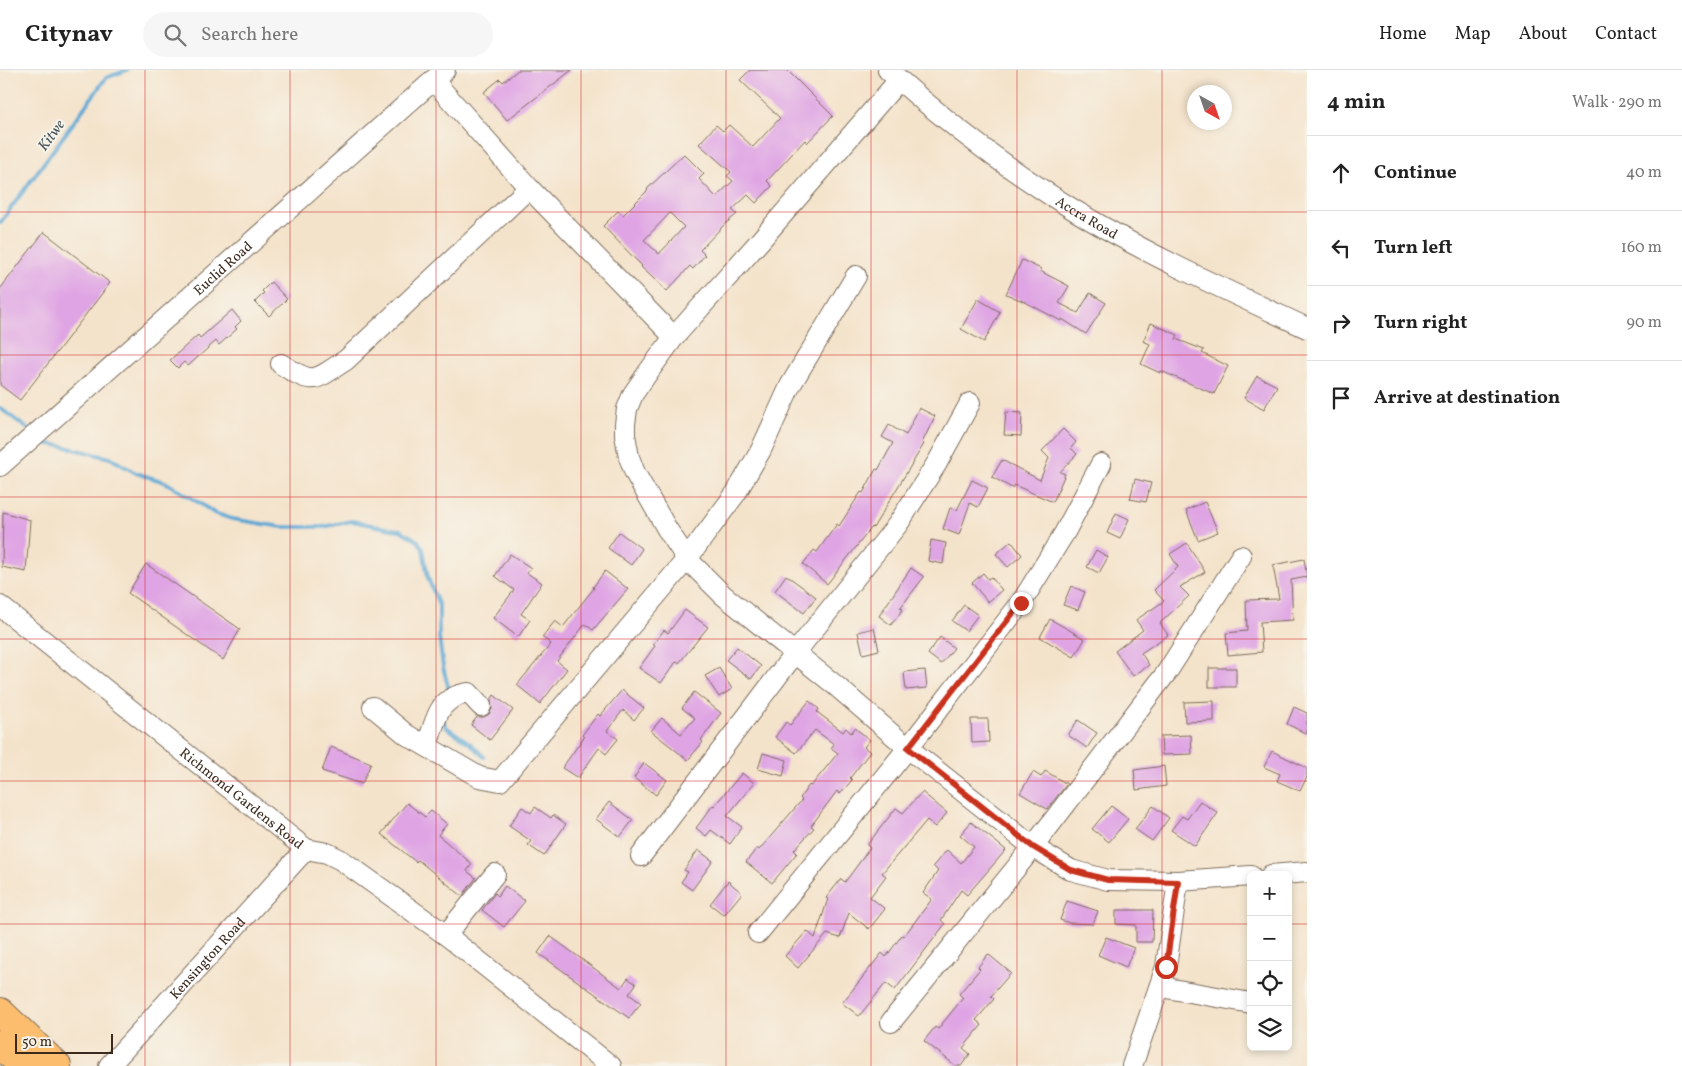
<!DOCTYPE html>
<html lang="en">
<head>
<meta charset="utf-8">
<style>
  body { margin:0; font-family:Vollkorn,serif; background:#f6f6f6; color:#222 }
  .controls { position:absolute; right:15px; bottom:15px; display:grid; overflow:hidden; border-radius:8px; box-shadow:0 2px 8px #0003 }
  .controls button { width:45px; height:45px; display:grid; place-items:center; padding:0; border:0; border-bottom:1px solid #e0e0e0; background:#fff; color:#222; font:25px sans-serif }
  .compass { position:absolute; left:1187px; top:15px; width:45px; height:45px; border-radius:50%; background:#fff; box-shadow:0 2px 8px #0003; rotate:140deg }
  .scale { position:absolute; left:15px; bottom:12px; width:98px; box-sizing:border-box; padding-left:5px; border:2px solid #3b2a1e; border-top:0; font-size:14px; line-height:18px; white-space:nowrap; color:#3b2a1e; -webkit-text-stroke:4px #f7f3e8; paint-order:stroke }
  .stop { position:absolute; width:15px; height:15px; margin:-11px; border:4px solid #c8321e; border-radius:50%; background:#fff }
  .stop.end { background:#c8321e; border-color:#fff; box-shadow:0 1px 5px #0008 }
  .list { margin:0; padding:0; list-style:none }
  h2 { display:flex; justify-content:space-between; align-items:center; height:65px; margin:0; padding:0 20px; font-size:21px }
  h2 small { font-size:16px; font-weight:400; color:#767676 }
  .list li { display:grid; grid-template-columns:32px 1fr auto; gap:15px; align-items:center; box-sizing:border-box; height:75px; padding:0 20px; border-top:1px solid #e0e0e0 }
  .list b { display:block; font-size:19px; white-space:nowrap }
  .list em { font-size:16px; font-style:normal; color:#767676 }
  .icon { flex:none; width:28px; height:28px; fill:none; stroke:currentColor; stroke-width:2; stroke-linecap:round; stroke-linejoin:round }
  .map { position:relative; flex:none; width:1307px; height:996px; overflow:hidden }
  header { display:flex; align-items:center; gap:30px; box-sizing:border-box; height:70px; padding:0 25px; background:#fff; border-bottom:1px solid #e0e0e0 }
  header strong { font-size:24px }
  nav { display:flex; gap:28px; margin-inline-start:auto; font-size:18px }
  .search { width:350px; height:45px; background:#f6f6f6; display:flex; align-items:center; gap:12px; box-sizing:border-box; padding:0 18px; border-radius:28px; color:#767676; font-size:19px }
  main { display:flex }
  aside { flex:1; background:#fff }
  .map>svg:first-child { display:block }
</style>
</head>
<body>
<header>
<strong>Citynav</strong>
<div class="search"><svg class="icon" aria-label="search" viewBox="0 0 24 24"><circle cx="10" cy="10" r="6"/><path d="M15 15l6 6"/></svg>Search here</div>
<nav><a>Home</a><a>Map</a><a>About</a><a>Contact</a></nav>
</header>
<main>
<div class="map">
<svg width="1307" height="996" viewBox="0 0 1307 996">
  <rect width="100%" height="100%" fill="#f7f3e8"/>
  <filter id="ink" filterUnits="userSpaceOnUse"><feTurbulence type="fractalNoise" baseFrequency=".02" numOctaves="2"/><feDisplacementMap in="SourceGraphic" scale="10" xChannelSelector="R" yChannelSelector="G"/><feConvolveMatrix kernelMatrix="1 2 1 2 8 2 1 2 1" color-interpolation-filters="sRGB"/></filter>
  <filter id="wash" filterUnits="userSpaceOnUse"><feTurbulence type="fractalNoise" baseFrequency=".0096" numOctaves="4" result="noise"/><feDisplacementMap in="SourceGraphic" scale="20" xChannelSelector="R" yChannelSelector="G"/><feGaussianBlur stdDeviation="1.12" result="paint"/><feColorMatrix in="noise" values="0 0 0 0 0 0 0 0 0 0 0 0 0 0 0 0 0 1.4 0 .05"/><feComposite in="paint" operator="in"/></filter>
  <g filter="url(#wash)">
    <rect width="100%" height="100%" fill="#f4e3cb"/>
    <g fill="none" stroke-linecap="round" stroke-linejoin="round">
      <g stroke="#5ca7d4" stroke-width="4">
        <polyline points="0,153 106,8 127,0"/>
        <polyline points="0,338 28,359"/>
        <polyline points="43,373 62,376 110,388 136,403 165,412 198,432 214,443 232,449 282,457 323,457 352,451 391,459 400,460 418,471 423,479 428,508 439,536 439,567 443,597 449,620"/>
        <polyline points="443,649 446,657 471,674 484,687"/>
      </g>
    </g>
    <g id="blocks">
      <g fill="#dfa4e4" fill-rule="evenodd">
        <polygon points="518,0 572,0 507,50 484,22 500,9 503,12"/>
        <path d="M750,0H787L833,46L807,73L805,70L767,111L772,116L756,133L748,125L732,140L737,144L724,155L700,180L705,185L693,199L690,196L667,221L641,197L642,196L603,156L618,141L623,145L648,120L647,119L684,84L704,104L699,109L716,127L733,111L727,106L731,102L699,74L716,55L723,61L729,55L753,77L780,48L740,10ZM670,143L684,157L659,184L644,170Z"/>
        <polygon points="44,162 110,213 20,330 0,315 0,219"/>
        <polygon points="1022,190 1041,199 1040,201 1069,216 1059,233 1078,243 1090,223 1106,233 1086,264 1062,249 1061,251 1025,232 1006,224"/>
        <polygon points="271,212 287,229 269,246 255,232 264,223 262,221"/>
        <polygon points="978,229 1000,242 984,272 961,259"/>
        <polygon points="232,240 241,251 235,257 237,259 219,275 216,271 188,296 184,292 178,298 170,290 198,265 200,268"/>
        <polygon points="1151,253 1178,265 1176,269 1204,280 1202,283 1228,296 1214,324 1161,301 1160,303 1141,294 1150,274 1143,271"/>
        <polygon points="1257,306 1277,316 1264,339 1244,328"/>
        <polygon points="919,338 935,346 922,373 924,374 873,458 872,457 827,514 803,494 814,480 817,482 837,454 839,456 861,422 863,423 876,399 878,400 893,373 882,367 889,355 906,365"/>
        <polygon points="1006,342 1022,343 1021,366 1004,365"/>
        <polygon points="1063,359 1076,372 1071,378 1077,384 1060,402 1065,404 1053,432 1014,415 1012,418 992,407 1002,390 1040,410 1049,388 1042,381"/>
        <polygon points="1135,409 1151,413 1146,432 1130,429"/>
        <polygon points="972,410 988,418 978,437 970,433 959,465 943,459 950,438 957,440"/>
        <polygon points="1205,432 1218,462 1198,470 1186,440"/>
        <polygon points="3,442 30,450 26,502 2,497"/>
        <polygon points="1116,443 1129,449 1120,469 1107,463"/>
        <polygon points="619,462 642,479 631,495 608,478"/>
        <polygon points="931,470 946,473 943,494 928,491"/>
        <polygon points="1011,471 1022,485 1008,497 996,484"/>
        <polygon points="1187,473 1205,502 1180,517 1189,526 1160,553 1168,565 1141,583 1149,595 1133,606 1115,581 1143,560 1136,550 1164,531 1154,520 1178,497 1170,484"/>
        <polygon points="1096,480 1108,487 1099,503 1087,497"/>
        <polygon points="510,484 531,498 527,503 542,513 521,544 530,550 518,567 493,548 514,520 495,506"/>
        <polygon points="1304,489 1307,507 1291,510 1293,550 1260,552 1262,582 1228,585 1226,563 1247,561 1246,530 1279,529 1273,495"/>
        <polygon points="146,494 240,559 223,590 128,523"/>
        <polygon points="911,498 924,507 900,538 903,539 891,555 879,546"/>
        <polygon points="605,501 628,519 593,560 585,554 557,591 567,599 540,634 517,615 551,574 542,567 555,551 563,557 594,518 593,517"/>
        <polygon points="983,503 988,509 991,507 1002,520 988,532 972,513"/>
        <polygon points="786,505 816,527 804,543 775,521"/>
        <polygon points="1071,516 1085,522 1078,540 1063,535"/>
        <polygon points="964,535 978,545 966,561 952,551"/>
        <polygon points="685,540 708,557 679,593 676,592 661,613 639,598 655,576 653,574 664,560 668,563"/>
        <polygon points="1050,549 1085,569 1074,587 1040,567"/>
        <polygon points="874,558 879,580 863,584 858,562"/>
        <polygon points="940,567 954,578 941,594 928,584"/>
        <polygon points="737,577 761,596 751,609 726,590"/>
        <polygon points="719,598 732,619 719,627 705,606"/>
        <rect x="1209" y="598" width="27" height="19"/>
        <polygon points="925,600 927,618 906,620 904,602"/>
        <polygon points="622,620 644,638 634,650 623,640 607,661 618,669 606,684 599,678 578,708 562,698 584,667 582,665 598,644 600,646"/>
        <polygon points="694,622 721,643 701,670 703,672 688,690 651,661 662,648 681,664 695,648 682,638"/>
        <polygon points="494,625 513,640 490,670 471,655 477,647 484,647 489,644 492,639 491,630"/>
        <polygon points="809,631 819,639 817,642 843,662 846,658 851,663 855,658 870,670 864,677 870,682 850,708 852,710 840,724 837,721 811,756 814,758 794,780 797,783 772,813 746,792 757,778 759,780 802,730 800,728 809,715 811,716 838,683 831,678 834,674 815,660 796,683 775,667 786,652 790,655"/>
        <polygon points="1214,631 1214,651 1185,652 1184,632"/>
        <polygon points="1294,637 1307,643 1307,664 1287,654"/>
        <polygon points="971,649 988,649 989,672 972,673"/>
        <polygon points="1078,650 1097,663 1087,678 1068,665"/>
        <polygon points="1191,665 1192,684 1162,685 1161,666"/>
        <polygon points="331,677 371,693 362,714 322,701"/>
        <polygon points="1272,681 1307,698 1307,707 1300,721 1277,711 1280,704 1264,697"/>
        <polygon points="763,683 787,690 783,706 758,699"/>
        <polygon points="644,693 667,710 656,725 634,708"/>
        <polygon points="1164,696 1166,716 1136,720 1134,700"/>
        <polygon points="1045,701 1067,714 1047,739 1020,723 1033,702 1041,707"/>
        <polygon points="742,703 754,713 727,746 742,757 730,774 711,760 706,766 696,758 713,735 714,736"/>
        <polygon points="922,722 947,743 935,757 927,750 882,803 886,806 870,827 885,839 869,859 849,843 840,868 827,864 798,898 785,886 807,861 815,868 828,829 826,828 841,809 845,812 870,778 867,775 896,738 903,743"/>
        <polygon points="1200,731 1218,743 1195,776 1171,760 1182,746 1187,749"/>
        <polygon points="609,732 633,750 620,767 596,749"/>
        <polygon points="407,733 425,747 431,741 447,754 438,765 472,794 467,801 476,808 462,826 418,790 416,792 381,764"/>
        <polygon points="1111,736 1128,749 1109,772 1092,759"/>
        <polygon points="1153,736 1169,748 1152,771 1135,759"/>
        <polygon points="522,737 531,743 535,737 551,748 553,745 566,754 544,786 528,775 531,771 509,756"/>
        <polygon points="971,752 1006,780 967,825 961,820 941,850 945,854 895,920 886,913 859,946 842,933 882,883 886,887 902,865 904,866 932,829 923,823 938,801 933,796 947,780 961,793 974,777 960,765"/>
        <polygon points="698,780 713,791 692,820 681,812 688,802 684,800"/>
        <polygon points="728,811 742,823 724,845 710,834"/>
        <polygon points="505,816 525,831 504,857 482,840 495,823 498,826"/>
        <polygon points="1067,831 1098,841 1093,854 1070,853 1060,850"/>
        <polygon points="1116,840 1153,840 1152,872 1136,872 1136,855 1116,854"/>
        <polygon points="550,866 621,918 628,908 636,914 629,924 641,933 629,948 538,883"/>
        <polygon points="1106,867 1134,878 1126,897 1098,885"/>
        <polygon points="988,884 1011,903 991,926 994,929 976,950 982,955 963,978 970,984 961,996 956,996 924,971 935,957 938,959 963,928 959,924 980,899 978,897"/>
      </g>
    </g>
  </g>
  <g filter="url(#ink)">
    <use href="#blocks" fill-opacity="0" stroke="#7c6b5b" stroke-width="1"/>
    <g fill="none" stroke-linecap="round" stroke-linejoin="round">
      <defs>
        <g id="minor">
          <path id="s1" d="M888,0C947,53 1011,102 1079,143C1152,187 1230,222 1307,258"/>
          <polyline points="433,10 529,118 674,267"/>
          <polyline points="899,10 759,172 674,267 649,301 633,324 627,339 625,354 625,365 629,387 635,403 667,459 687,489 723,525 835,615 908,678 1033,777 1071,800 1108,810 1178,811 1251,806"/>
          <path d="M281,294C315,316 313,311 346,290L529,118"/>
          <path id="s2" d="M0,396L445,0"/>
          <path id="s3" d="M0,536L306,779L327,783L341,790L446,865L611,996"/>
          <polyline points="373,637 407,665 479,707 500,711 687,489 736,423 761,380 790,316 856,206"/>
          <path d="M427,676C436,650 437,627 469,623L481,636"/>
          <polyline points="641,786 795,583 898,454 937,393 970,333"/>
          <polyline points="1271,805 1307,802"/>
          <polyline points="758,863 908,678 1021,533 1065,462 1101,394"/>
          <polyline points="446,865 495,804"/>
          <polyline points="1161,917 1251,933"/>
          <polyline points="891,952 1033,777 1167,602 1241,486"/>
          <path id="s4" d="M109,996L306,779"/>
          <polyline points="1132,996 1166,897 1178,811"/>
        </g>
        <g id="highway">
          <polyline points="0,942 57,996"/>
          <polyline points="0,974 23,996"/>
        </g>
      </defs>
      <use href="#minor" stroke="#7c6b5b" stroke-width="22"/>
      <use href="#highway" stroke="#7c6b5b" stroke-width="30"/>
      <use href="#minor" stroke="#fff" stroke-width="20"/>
      <use href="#highway" stroke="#fcbd6e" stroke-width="28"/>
    </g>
  </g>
  <g fill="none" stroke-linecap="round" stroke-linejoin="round" filter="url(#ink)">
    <polyline stroke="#c8321e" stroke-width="6" points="1021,533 908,678 1033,777 1071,800 1108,810 1178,812 1166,897"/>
  </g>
  <path fill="none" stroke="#d62828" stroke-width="1" stroke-opacity="0.55" d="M145,0V996M290,0V996M436,0V996M581,0V996M726,0V996M871,0V996M1017,0V996M1162,0V996M0,142H1307M0,285H1307M0,427H1307M0,569H1307M0,711H1307M0,854H1251M1288,854H1307"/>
  <g text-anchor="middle" stroke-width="4" stroke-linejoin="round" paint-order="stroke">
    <g font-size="14" fill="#3b2a1e" stroke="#f7f3e8">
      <text dy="5" stroke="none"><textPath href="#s1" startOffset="248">Accra Road</textPath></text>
      <text dy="5" stroke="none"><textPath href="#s2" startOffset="298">Euclid Road</textPath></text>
      <text dy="5" stroke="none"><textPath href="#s3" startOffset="309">Richmond Gardens Road</textPath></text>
      <text dy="5" stroke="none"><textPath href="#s4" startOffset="146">Kensington Road</textPath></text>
    </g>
    <g font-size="15" font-style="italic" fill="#47565e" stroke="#f7f3e8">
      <text transform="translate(51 65) rotate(-54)" y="5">Kitwe</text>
    </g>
  </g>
</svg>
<div class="controls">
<button>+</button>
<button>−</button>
<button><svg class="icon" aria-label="locate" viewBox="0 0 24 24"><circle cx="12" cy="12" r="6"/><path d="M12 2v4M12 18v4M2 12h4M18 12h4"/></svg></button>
<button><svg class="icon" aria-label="layers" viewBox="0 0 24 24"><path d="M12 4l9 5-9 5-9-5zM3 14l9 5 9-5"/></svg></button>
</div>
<svg class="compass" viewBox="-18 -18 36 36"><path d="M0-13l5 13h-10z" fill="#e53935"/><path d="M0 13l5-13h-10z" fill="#767676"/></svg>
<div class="scale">50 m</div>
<div class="stop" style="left:1166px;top:897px"></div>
<div class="stop end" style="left:1021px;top:533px"></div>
</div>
<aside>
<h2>4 min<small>Walk · 290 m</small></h2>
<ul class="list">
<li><svg class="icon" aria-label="ahead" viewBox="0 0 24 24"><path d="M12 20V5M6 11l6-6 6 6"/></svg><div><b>Continue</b></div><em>40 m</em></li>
<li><svg class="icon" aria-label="left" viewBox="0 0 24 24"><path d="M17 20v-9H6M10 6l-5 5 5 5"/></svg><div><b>Turn left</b></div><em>160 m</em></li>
<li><svg class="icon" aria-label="right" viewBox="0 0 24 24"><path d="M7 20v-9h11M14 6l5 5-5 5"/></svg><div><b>Turn right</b></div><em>90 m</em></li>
<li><svg class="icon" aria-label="arrive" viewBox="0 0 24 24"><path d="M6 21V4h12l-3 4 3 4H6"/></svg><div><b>Arrive at destination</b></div></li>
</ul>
</aside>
</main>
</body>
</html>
